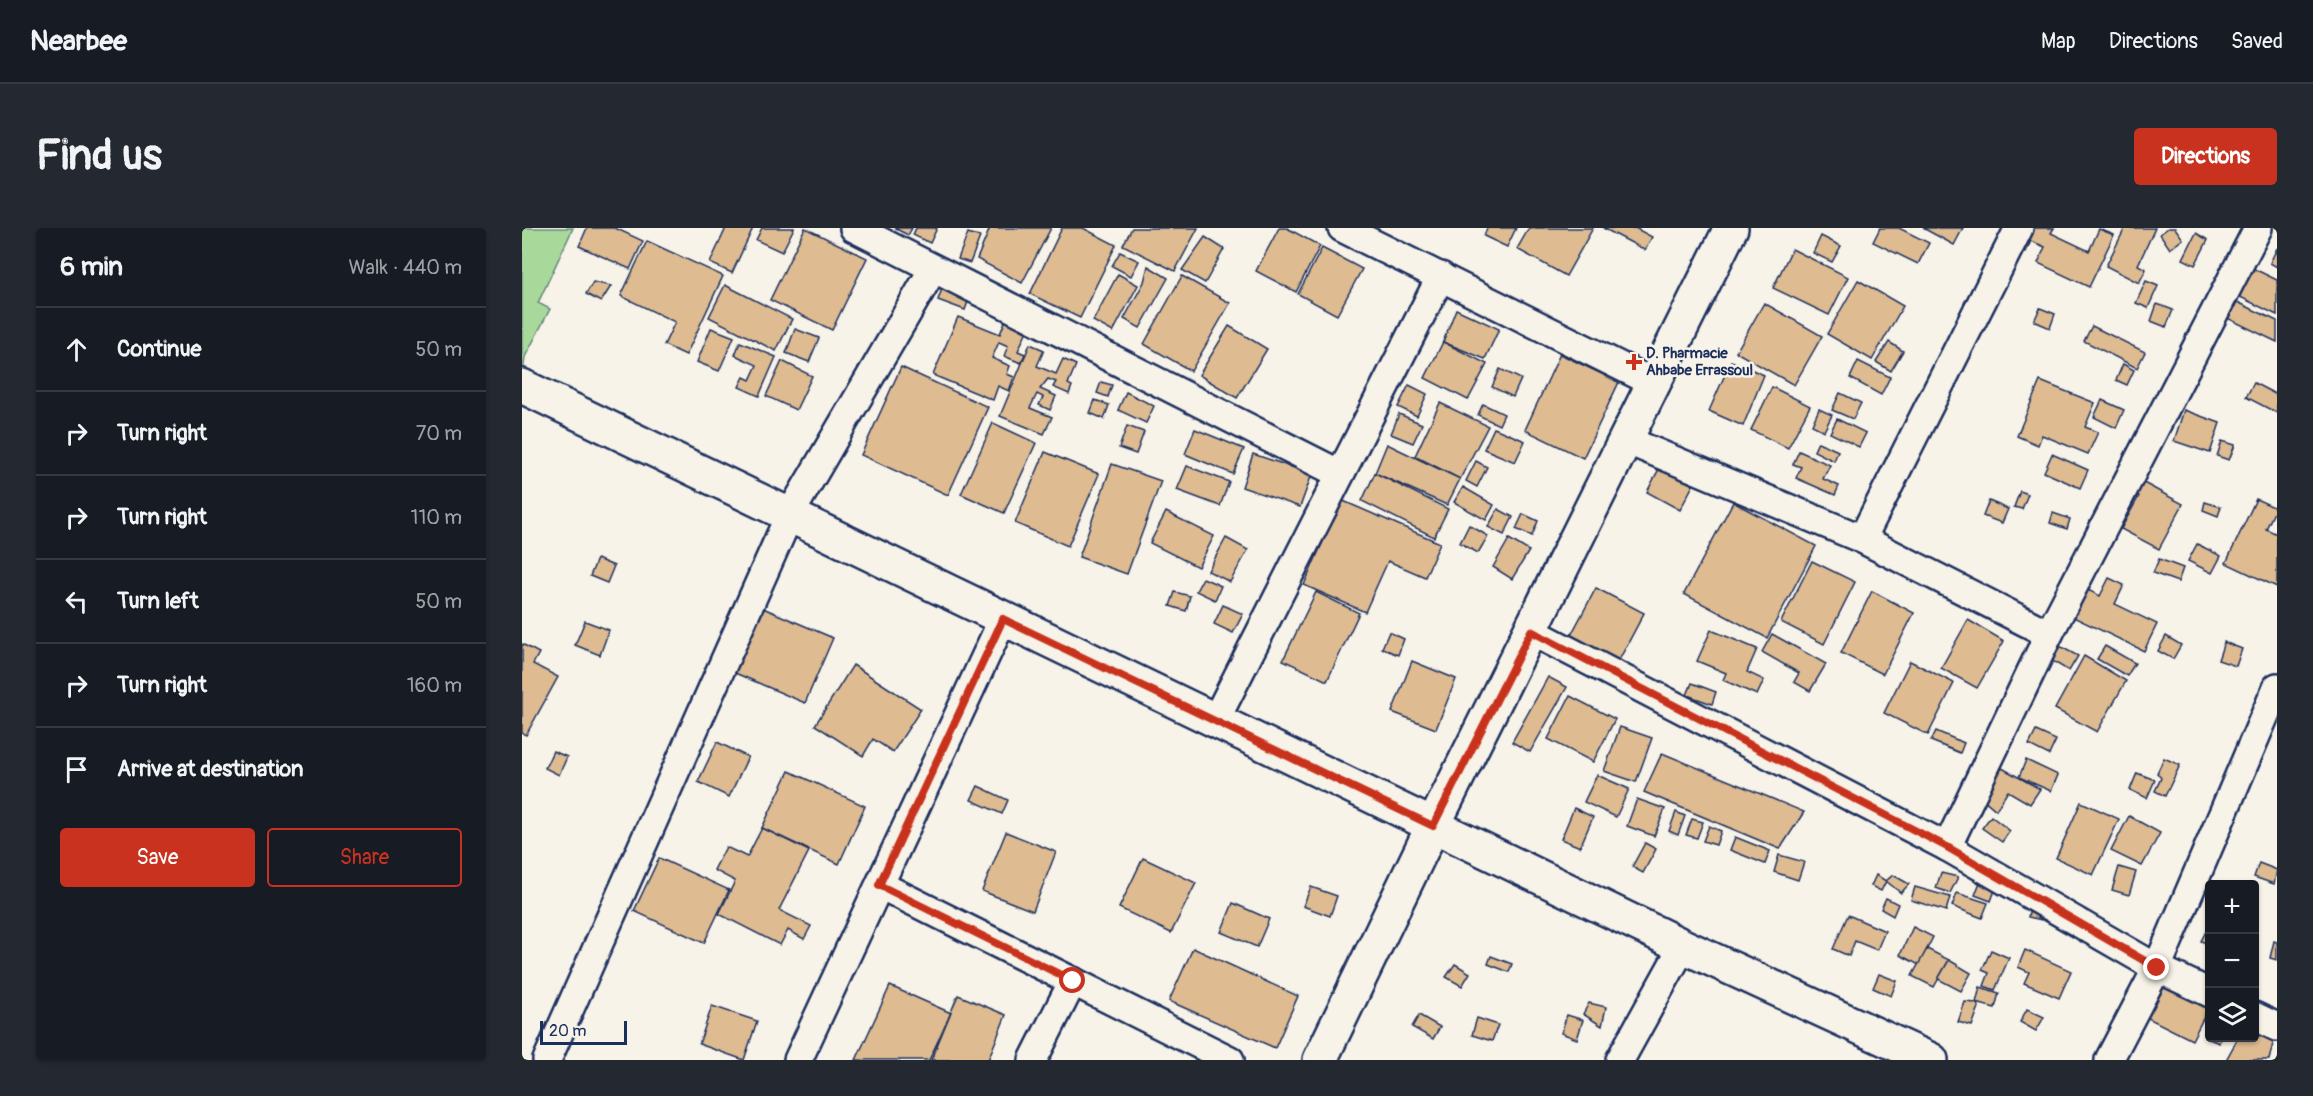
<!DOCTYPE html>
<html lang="en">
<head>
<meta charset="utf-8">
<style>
  body { margin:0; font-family:Pangolin,sans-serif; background:#242831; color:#f1f3f6 }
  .controls { position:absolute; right:18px; bottom:18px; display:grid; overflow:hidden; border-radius:6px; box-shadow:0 2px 4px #0004 }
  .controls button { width:54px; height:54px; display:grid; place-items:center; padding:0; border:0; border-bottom:2px solid #363941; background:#171b24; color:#f1f3f6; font:30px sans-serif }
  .scale { position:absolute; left:18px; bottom:15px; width:87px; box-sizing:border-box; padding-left:6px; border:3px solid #1b2f5e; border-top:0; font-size:16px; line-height:21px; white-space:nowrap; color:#1b2f5e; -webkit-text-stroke:4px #f7f3e8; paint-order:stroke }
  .stop { position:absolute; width:18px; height:18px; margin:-14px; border:4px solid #c8321e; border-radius:50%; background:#fff }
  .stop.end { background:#c8321e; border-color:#fff; box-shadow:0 2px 6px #0008 }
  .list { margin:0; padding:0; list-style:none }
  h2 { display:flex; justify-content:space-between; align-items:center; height:78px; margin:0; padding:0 24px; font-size:26px }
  h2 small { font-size:20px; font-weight:400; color:#9ea1a6 }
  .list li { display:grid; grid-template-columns:39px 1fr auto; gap:18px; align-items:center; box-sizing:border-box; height:84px; padding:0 24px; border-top:2px solid #363941 }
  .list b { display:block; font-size:22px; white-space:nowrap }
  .list em { font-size:20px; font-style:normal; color:#9ea1a6 }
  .actions { display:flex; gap:12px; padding:18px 24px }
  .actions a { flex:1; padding:14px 0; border:2px solid #c8321e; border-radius:6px; text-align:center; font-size:21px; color:#c8321e }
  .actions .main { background:#c8321e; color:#fff }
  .icon { flex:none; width:33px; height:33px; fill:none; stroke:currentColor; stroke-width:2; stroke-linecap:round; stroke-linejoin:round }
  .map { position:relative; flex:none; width:1755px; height:832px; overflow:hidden; border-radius:6px }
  header { display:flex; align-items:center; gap:36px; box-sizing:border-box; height:84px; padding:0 30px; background:#171b24; border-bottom:2px solid #363941 }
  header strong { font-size:28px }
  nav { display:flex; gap:33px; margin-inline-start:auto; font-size:21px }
  .intro { display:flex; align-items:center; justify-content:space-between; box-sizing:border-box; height:144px; padding:0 36px }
  h1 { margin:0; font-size:42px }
  .button { padding:15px 27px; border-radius:6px; background:#c8321e; color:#fff; font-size:21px; font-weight:700 }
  main { display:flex; gap:36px; padding:0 36px }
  aside { flex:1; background:#171b24; border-radius:6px; box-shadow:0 2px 4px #0004 }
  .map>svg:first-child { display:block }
</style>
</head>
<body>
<header>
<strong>Nearbee</strong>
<nav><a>Map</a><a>Directions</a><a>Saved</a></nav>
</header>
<div class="intro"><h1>Find us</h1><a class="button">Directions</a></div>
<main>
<aside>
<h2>6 min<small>Walk · 440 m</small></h2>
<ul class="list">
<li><svg class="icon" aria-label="ahead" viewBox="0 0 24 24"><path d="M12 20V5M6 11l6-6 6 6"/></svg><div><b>Continue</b></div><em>50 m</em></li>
<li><svg class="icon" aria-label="right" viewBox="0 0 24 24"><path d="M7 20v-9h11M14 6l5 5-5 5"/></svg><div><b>Turn right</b></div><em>70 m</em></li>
<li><svg class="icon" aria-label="right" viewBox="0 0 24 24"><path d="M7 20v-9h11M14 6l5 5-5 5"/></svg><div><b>Turn right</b></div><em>110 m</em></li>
<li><svg class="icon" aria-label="left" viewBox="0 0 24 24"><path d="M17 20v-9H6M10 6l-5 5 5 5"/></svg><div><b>Turn left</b></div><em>50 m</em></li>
<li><svg class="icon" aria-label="right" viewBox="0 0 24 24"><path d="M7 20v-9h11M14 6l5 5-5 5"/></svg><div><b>Turn right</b></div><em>160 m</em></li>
<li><svg class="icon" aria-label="arrive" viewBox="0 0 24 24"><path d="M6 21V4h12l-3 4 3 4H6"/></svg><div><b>Arrive at destination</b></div></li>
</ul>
<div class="actions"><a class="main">Save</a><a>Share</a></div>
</aside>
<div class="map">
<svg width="1755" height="832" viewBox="0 0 1755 832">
  <rect width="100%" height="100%" fill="#f7f3e8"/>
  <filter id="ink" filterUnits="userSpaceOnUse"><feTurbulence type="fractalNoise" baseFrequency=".0167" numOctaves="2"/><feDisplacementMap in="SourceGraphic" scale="12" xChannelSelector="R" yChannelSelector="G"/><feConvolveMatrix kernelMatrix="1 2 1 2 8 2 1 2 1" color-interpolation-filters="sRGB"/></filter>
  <g filter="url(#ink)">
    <polygon fill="#a8d99a" stroke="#62847c" stroke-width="1.5" points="0,0 51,0 16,75 28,81 3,129 0,155"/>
    <g fill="#debb90" stroke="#1b2f5e" stroke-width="1.5">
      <polygon points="65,0 93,0 121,13 108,41 57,18"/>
      <polygon points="204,0 231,0 210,45 188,35"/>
      <polygon points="240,0 272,0 260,24 234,12"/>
      <polygon points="283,0 345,30 310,102 248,72"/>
      <polygon points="372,0 390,0 386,7"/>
      <polygon points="394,0 415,0 408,15 391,7"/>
      <polygon points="468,0 529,0 500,55 455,31"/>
      <polygon points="540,0 561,0 594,17 558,90 508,66"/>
      <polygon points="610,0 676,0 653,43 601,17"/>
      <polygon points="757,0 765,0 798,18 774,64 734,43"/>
      <polygon points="965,0 994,0 985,19 962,8"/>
      <polygon points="1007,0 1071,0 1044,48 995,21"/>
      <polygon points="1081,0 1113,0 1130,9 1123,22"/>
      <polygon points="1358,0 1377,0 1407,15 1396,36 1351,14"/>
      <polygon points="1401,0 1441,0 1432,17"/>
      <polygon points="1499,0 1532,0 1529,5 1567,23 1577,1 1592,7 1567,59 1516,35 1523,19 1509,13 1504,24 1491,18"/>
      <polygon points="1603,0 1633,0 1616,37 1624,41 1617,55 1584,38"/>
      <polygon points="1646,0 1653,0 1661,11 1648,21 1638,6"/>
      <polygon points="446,5 458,9 448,35 436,31"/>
      <polygon points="1674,5 1686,12 1673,37 1661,31"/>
      <polygon points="1299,8 1319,18 1310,34 1291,25"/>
      <polygon points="683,9 702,21 683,55 660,42"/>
      <polygon points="125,13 201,48 164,127 142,117 153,94 99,68"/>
      <polygon points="800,20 840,41 815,87 776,66"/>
      <polygon points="1755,20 1755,39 1748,35"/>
      <polygon points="1270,21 1326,49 1307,87 1251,60"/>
      <polygon points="598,24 617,33 609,48 590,38"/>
      <polygon points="1724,37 1755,52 1755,87 1710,65"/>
      <polygon points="626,38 646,50 618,100 602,91 622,54"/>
      <polygon points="596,46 616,57 591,104 571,93"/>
      <polygon points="660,48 708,75 669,143 622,116"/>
      <polygon points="1336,52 1381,78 1350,132 1305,106"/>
      <polygon points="1624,53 1636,58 1626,80 1614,75"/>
      <polygon points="71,54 89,58 79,74 64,66"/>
      <polygon points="203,57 270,91 254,123 187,89"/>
      <polygon points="421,58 448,68 443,82 416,72"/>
      <polygon points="1707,70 1755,93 1755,114 1699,87"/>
      <polygon points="1242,75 1300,108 1272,157 1214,124"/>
      <polygon points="1635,76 1651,82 1644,99 1629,93"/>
      <polygon points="1518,80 1533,86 1528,100 1512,93"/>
      <polygon points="934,81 977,101 963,131 921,114"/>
      <polygon points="436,89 478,106 484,91 506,100 496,123 503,126 499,135 482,128 486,118 477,114 470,130 488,138 485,146 492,149 487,163 476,158 471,172 411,147"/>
      <polygon points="707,98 745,121 715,170 677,147"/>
      <polygon points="1570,98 1623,124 1615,140 1562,113"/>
      <polygon points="189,100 212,109 197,143 175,134"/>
      <polygon points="273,101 297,110 287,134 264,125"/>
      <polygon points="218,114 254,129 237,168 217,159 222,149 228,152 235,137 213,127"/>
      <polygon points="921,114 965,136 946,172 903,150"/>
      <polygon points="1367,114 1381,123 1369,143 1354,134"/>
      <polygon points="508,116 522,122 515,138 534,146 541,131 554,137 546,156 550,158 547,166 531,159 534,154 526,151 518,161 534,168 528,182 517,177 521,169 515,166 508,180 530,189 522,206 478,188"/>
      <polygon points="1038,126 1097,154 1061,230 1003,202"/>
      <polygon points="260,133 290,148 274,182 244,168"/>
      <polygon points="1209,133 1242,147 1221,198 1187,183"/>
      <polygon points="1336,133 1368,149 1359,167 1328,150"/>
      <polygon points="1601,136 1612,142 1605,157 1594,152"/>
      <polygon points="379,139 466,179 426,267 339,227"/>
      <polygon points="978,141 999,151 991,169 970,159"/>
      <polygon points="1518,153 1573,175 1563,199 1576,204 1566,226 1520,207 1516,217 1495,208"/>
      <polygon points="579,154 590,157 586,169 575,165"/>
      <polygon points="1732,155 1755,167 1755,185 1724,169"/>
      <polygon points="887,157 905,166 895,188 876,179"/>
      <polygon points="1250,159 1288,178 1266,220 1229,202"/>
      <polygon points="604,164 632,178 624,195 596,182"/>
      <polygon points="1318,165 1339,175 1331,191 1310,182"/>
      <polygon points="573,172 587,177 582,191 568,185"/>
      <polygon points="1580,172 1602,182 1594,200 1572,189"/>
      <polygon points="918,175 966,198 938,251 893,228"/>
      <polygon points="961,176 982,186 977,197 956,187"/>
      <polygon points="1297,181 1310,187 1302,203 1290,197"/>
      <polygon points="1662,182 1698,195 1688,225 1652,213"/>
      <polygon points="877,186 900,196 891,215 869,206"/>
      <polygon points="1315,191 1344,205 1337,219 1308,205"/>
      <polygon points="471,195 514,215 482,285 439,266"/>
      <polygon points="605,198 622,204 614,226 597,220"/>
      <polygon points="972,200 1003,213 993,234 962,221"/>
      <polygon points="673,201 722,221 711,246 663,226"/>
      <polygon points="1700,213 1713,217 1707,232 1695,228"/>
      <polygon points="1296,214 1316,223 1312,233 1292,223"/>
      <polygon points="865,216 938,251 925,277 853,245"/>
      <polygon points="1277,223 1308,237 1301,251 1317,258 1313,267 1274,250 1279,239 1271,236"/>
      <polygon points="523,224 577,246 546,318 493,295"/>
      <polygon points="731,226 790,246 778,279 720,259"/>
      <polygon points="1530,226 1566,242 1558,260 1522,244"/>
      <polygon points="954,233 965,239 955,259 944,253"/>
      <polygon points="590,236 639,253 605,346 557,329"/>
      <polygon points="665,238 707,254 698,278 655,262"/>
      <polygon points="1138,239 1171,257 1158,282 1125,264"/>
      <polygon points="853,245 926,281 912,309 840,273"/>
      <polygon points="1616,252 1661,276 1637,321 1599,301 1617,268 1609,264"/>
      <polygon points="941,259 972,277 964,292 932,274"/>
      <polygon points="1498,263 1506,266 1500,281 1492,279"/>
      <polygon points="1734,271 1754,280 1744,301 1755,306 1755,359 1704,335"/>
      <polygon points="819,272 918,315 903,349 866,333 843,384 782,357"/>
      <polygon points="1467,273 1486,281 1480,295 1461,288"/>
      <polygon points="1211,274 1294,318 1245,410 1162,366"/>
      <polygon points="1683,274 1699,279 1696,288 1681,282"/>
      <polygon points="976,281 991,289 982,307 966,299"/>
      <polygon points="644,284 692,308 676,339 628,315"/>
      <polygon points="1531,285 1548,291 1545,301 1528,295"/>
      <polygon points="1001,286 1016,293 1010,308 994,301"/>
      <polygon points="947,297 966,308 956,325 938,315"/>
      <polygon points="704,310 726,322 708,354 686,343"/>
      <polygon points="987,311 1007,323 990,351 971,339"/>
      <polygon points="1675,316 1699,328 1690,345 1666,333"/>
      <polygon points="75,331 92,338 85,355 68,348"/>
      <polygon points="1637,331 1661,340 1656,354 1631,345"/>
      <polygon points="1290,333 1333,354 1302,416 1259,394"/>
      <polygon points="681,350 699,358 693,372 674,363"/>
      <polygon points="1587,350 1602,357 1593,376 1635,396 1622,423 1545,386 1558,358 1578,368"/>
      <polygon points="1074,360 1122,385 1096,434 1048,409"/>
      <polygon points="1350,363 1392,385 1361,446 1319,425"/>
      <polygon points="653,364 668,368 664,383 648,378"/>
      <polygon points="794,364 837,385 805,453 761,432"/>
      <polygon points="701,377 721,386 711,405 692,396"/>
      <polygon points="241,380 311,410 283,475 213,445"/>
      <polygon points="1446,392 1482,413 1455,460 1419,440"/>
      <polygon points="63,393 87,402 78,427 53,417"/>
      <polygon points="1189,402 1235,421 1225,444 1242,452 1235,467 1201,452 1204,445 1175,433"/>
      <polygon points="867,404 882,411 876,427 860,420"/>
      <polygon points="1250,406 1304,436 1288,463 1272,454 1277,445 1240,424"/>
      <polygon points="1644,408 1659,417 1651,431 1636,423"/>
      <polygon points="1530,414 1556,428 1547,443 1522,428"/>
      <polygon points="1702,414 1720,421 1714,438 1696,432"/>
      <polygon points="0,416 17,425 11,436 36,449 4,507 0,505"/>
      <polygon points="1583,418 1613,435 1605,448 1575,431"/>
      <polygon points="1562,428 1604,453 1575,504 1533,481"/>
      <polygon points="890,433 934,451 914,501 870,484"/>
      <polygon points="1388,433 1432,455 1406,507 1362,485"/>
      <polygon points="331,437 399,481 371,524 351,511 341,528 293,497"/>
      <polygon points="1026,449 1045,459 1008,524 990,514"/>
      <polygon points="1170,455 1194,464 1190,476 1165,467"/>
      <polygon points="1048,468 1093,491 1071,534 1026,511"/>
      <polygon points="1098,499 1130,510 1114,554 1082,543"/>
      <polygon points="1414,503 1442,515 1438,525 1409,513"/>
      <polygon points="1514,503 1534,512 1527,527 1507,517"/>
      <polygon points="195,514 226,529 207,569 176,554"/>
      <polygon points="31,523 45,529 37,547 23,540"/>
      <polygon points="1140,525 1282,584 1258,621 1122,564"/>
      <polygon points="1642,530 1658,537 1643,568 1633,563 1639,550 1635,545"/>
      <polygon points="1504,532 1536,547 1529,563 1497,549"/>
      <polygon points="1480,540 1518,561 1508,576 1486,563 1474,582 1460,570"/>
      <polygon points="267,543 343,578 317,636 240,600"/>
      <polygon points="1615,545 1633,552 1625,570 1608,562"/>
      <polygon points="1075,547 1107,561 1094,589 1062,574"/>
      <polygon points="456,558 486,572 480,586 449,572"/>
      <polygon points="1115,571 1143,581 1132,608 1105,598"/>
      <polygon points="1559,574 1597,591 1571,647 1534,630"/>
      <polygon points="1052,580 1071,589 1058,619 1039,611"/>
      <polygon points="1154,584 1163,588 1156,607 1147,603"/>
      <polygon points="1469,588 1488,603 1480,614 1460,600"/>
      <polygon points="1607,588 1638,605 1620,638 1589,623"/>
      <polygon points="1170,591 1181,594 1175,610 1164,607"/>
      <polygon points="1187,598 1199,603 1194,617 1181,613"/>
      <polygon points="240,600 287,623 257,682 289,698 282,711 266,702 258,717 197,686 213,653 192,642 204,619 225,629"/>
      <polygon points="484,604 534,624 511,683 460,663"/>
      <polygon points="1213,609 1248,623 1243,636 1208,622"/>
      <polygon points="1123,615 1134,621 1121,645 1110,639"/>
      <polygon points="1257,627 1282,634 1276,652 1252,644"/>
      <polygon points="137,630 207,662 182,715 112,683"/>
      <polygon points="621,630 674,655 649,705 597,680"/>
      <polygon points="1737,635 1755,642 1752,656 1732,649"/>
      <polygon points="1597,639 1614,644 1607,667 1590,662"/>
      <polygon points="1419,645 1436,649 1428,665 1414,660"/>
      <polygon points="1354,647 1364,653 1359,663 1349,658"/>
      <polygon points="1371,647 1387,656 1379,665 1364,653"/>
      <polygon points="1460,649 1476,654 1469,673 1453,667"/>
      <polygon points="789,659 815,668 808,688 781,678"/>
      <polygon points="1393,659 1428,669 1424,683 1389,672"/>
      <polygon points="1435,665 1466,675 1460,690 1430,678"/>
      <polygon points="1364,670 1376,676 1371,688 1359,681"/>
      <polygon points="1510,673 1521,677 1520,692 1506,689"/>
      <polygon points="711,675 747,691 735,719 699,704"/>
      <polygon points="1326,687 1363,703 1355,722 1333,713 1327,728 1311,721"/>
      <polygon points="1688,696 1688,717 1679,713"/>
      <polygon points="1391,699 1411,709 1397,737 1378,727"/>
      <polygon points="1752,713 1755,714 1755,732 1748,730"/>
      <polygon points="671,720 776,768 753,820 647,773"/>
      <polygon points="1405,721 1427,732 1412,759 1390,748"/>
      <polygon points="1469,722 1487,730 1473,762 1462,758 1467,745 1460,742"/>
      <polygon points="1503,722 1549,743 1537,770 1502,755 1507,744 1496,739"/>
      <polygon points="969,728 990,736 987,744 966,736"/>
      <polygon points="1427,732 1449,745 1439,763 1416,751"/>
      <polygon points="933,736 948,745 940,758 924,749"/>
      <polygon points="1357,746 1375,753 1369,768 1351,760"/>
      <polygon points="1630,750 1687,779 1670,812 1612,783"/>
      <polygon points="368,758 429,785 407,832 334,832"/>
      <polygon points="1458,759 1477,765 1473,780 1454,775"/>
      <polygon points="436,767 484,787 466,832 409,832"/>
      <polygon points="1443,774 1454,775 1457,779 1450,798 1436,794"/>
      <polygon points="1067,775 1084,779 1080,798 1061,786"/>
      <polygon points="190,778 235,793 222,832 177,816"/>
      <polygon points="1505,781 1522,789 1514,803 1498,794"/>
      <polygon points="897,787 918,799 911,811 890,799"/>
      <polygon points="1045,787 1061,792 1055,811 1039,805"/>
      <polygon points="955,790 976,797 970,813 950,807"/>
      <polygon points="1732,798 1753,808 1747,832 1704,832 1716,810 1732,810"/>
      <polygon points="1688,809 1688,810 1699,810 1697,815 1687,811"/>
    </g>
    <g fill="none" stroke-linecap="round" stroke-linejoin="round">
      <defs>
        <g id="minor">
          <polyline points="332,0 818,246"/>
          <polyline points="820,0 1132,155"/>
          <polyline points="1104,212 1340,311 1527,406"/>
          <polyline points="1340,311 1497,0"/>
          <polyline points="1009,403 1425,619 1635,740 1688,765"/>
          <polyline points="693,493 919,48"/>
          <polyline points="1425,619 1527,406 1736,0"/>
          <polyline points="358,657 708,832"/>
          <polyline points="1732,788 1755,799"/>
          <polyline points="25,832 267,288 411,41"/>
          <polyline points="276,832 481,391"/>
          <polyline points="511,832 551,753"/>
          <polyline points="1098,832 1161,718"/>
          <polyline points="1587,832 1635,740 1755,459"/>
        </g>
        <polyline id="tertiary" points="0,158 1161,718 1409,832"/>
        <polyline id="secondary" points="798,832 911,598 1209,0"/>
      </defs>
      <use href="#minor" stroke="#1b2f5e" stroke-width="32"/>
      <use href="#tertiary" stroke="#1b2f5e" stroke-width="38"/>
      <use href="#secondary" stroke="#1b2f5e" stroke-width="38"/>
      <use href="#minor" stroke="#f7f3e8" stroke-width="27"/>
      <use href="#tertiary" stroke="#f7f3e8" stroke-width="33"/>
      <use href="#secondary" stroke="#f7f3e8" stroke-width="33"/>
    </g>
  </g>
  <g fill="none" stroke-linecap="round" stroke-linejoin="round" filter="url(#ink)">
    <polyline stroke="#c8321e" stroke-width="8" points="551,753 357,657 481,391 911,598 1009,403 1425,619 1635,740"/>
  </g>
  <path fill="#c8321e" stroke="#f7f3e8" stroke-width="2" d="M1109 125h6v6h6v6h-6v6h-6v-6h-6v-6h6z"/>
  <g text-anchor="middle" stroke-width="5" stroke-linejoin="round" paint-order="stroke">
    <g font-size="15" font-weight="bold" fill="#1b2f5e" stroke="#f7f3e8" text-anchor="start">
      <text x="1124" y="130">D. Pharmacie<tspan x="1124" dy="17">Ahbabe Errassoul</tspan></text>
    </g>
  </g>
</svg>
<div class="controls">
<button>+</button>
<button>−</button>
<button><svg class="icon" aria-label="layers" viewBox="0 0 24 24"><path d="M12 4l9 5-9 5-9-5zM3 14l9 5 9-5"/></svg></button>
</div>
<div class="scale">20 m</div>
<div class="stop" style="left:551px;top:753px"></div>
<div class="stop end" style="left:1635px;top:740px"></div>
</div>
</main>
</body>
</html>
